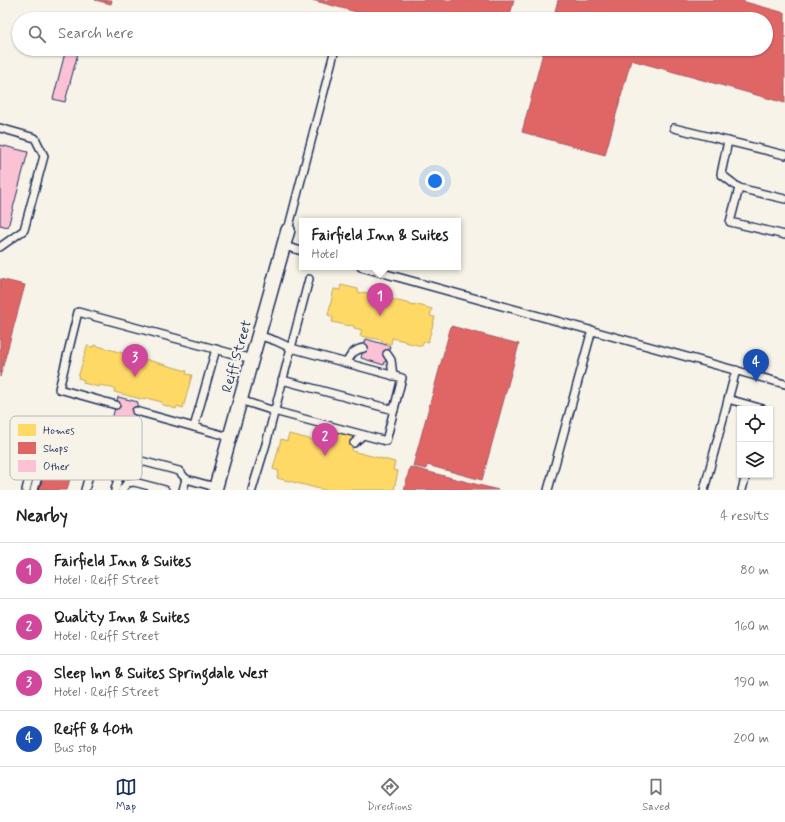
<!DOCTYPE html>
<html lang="en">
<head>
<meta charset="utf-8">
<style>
  body { margin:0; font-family:Mynerve,sans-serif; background:#f2f2f2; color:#222 }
  .controls { position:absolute; right:12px; bottom:12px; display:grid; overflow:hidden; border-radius:0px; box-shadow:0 1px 3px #0004 }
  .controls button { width:36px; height:36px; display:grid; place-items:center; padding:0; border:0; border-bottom:1px solid #e0e0e0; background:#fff; color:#222; font:20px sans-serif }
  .you { position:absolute; left:435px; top:181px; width:14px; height:14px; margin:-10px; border:3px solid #fff; border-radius:50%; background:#1a73e8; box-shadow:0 0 0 6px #1a73e833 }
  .badge { display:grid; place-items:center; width:26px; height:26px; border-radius:50%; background:#1b2f5e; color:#fff; font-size:13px; font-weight:700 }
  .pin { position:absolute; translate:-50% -33px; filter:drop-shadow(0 1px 2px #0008) }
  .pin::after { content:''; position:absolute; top:21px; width:14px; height:12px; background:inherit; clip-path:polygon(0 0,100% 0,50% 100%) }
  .popup { position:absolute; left:299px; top:218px; width:162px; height:52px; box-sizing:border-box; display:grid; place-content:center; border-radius:0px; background:#fff; filter:drop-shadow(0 1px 3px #0005); font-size:13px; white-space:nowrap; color:#767676 }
  .popup b { font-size:15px; color:#222 }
  .popup::after { content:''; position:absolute; left:50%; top:100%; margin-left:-8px; border:8px solid transparent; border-top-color:#fff }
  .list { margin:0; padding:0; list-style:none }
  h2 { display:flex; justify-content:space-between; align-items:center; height:52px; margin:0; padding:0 16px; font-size:17px }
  h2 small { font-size:13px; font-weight:400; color:#767676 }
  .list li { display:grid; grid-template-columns:26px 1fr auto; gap:12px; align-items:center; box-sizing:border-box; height:56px; padding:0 16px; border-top:1px solid #e0e0e0 }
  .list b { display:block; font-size:15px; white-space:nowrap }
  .list p { margin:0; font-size:13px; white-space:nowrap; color:#767676 }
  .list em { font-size:13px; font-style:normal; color:#767676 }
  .icon { flex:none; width:22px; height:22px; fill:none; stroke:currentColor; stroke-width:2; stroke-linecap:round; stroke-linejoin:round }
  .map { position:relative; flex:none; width:785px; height:490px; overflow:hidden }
  .search { position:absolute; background:#fff; box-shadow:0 1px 3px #0004; left:12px; right:12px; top:12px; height:44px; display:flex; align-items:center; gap:10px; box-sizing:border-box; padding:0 14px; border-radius:22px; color:#767676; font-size:15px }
  .sheet { height:276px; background:#fff }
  nav { display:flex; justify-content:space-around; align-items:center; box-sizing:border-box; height:56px; border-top:1px solid #e0e0e0; background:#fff; font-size:11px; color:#767676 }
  nav a { display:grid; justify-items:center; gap:2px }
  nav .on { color:#1b2f5e }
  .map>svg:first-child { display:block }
</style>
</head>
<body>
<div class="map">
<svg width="785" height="490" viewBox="0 0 785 490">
  <rect width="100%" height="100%" fill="#f7f3e8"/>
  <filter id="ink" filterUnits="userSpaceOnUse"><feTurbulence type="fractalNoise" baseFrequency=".025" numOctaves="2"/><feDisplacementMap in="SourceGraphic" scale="8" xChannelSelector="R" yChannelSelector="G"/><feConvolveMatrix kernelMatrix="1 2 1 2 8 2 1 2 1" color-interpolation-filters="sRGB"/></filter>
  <g filter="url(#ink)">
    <g fill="#ffd966" stroke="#bba664">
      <polygon points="341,285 358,289 358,292 362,293 363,292 410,304 410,305 415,306 415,304 432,309 430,316 435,317 428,342 424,341 422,346 405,342 405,341 392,338 391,344 382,342 382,340 360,336 362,330 354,328 354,326 349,325 349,326 332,322 333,317 328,315 334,289 340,290"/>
      <polygon points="94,345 187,371 186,374 192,375 183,408 177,406 176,409 161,404 162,402 146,398 145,400 114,392 115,389 100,385 99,387 83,383 84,380 78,378 87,346 93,347"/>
      <polygon points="333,432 355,437 352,451 395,462 393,470 398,471 394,490 324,490 277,478 279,471 273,469 281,439 287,441 289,434 330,444"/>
    </g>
    <g fill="#e06666" stroke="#a55664">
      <polygon points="95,0 112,0 111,4"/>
      <polygon points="312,0 514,0 509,19 382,19"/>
      <polygon points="558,0 738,0 785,13 785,103 631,60 605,155 522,132 544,49 766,49 766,19 553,19"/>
      <polygon points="488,49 501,49 500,51 495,50 487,52"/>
      <polygon points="0,279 25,285 0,377"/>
      <polygon points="451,326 519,344 482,480 427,465 426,469 413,466"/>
      <polygon points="46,464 72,471 67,490 39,490"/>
      <polygon points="410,467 498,490 404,490"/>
    </g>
    <g fill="#fbc2d6" stroke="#1b2f5e">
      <polygon points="66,49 79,49 65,102 53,99"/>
      <polygon points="0,145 28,152 8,227 0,225"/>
      <polygon points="366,339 390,346 384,365 361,358"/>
      <polygon points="118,397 138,402 132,425 112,419"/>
    </g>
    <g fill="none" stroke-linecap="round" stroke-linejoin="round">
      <defs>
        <g id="lane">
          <polyline points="0,128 35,138 44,156 24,230 0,247"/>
          <polyline points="674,128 785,155"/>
          <polyline points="728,141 721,174 739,188 785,199"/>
          <polyline points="739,188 730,222 785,235"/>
          <polyline points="288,230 335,49"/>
          <polyline points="284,246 302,251"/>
          <polyline points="361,267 785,384"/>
          <polyline points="387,354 391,360 393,376"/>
          <path d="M346,363C352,354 353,350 364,348"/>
          <polyline points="282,380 394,410"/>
          <polyline points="728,399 763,409"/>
          <polyline points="240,400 274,411 386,441 402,378 291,348 309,279"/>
          <polyline points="116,405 59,389 78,312 252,359"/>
          <polyline points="136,411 230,437"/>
          <polyline points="327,425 328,430 332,437"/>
          <polyline points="194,427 216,349"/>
          <polyline points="354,443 363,435"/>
          <polyline points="26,490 41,432 97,446 85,490"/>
          <polyline points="34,490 44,456 48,449 54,445 95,456"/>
          <polyline points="115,490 122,466 130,458 179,471 186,479 215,487"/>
          <polyline points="122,490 127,483 134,482 165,490"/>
          <polyline points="183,490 186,479"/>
          <polyline points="252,490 266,444 291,348 276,341 258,335"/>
          <polyline points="548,490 592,330"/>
          <polyline points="704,490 736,370"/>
          <polyline points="742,490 746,475"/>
        </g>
        <polyline id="street" points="215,490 288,230"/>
      </defs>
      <use href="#lane" stroke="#1b2f5e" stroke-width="10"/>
      <use href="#street" stroke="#1b2f5e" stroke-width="16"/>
      <use href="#lane" stroke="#f7f3e8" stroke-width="7"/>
      <use href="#street" stroke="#f7f3e8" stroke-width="13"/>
    </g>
  </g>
  <g text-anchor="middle" stroke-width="4" stroke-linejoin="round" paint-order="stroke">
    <g font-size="14" fill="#1b2f5e" stroke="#f7f3e8">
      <text transform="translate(236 356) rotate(-74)" y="5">Reiff Street</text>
    </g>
  </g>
  <rect x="10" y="416" width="132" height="64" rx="6" fill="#f7f3e8" stroke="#b5b8bf" stroke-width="1"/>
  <rect x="18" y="424" width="18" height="12" fill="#ffd966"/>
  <rect x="18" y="442" width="18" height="12" fill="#e06666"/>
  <rect x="18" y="460" width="18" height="12" fill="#fbc2d6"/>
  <g font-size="11" fill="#1b2f5e">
    <text x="43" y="434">Homes</text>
    <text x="43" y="452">Shops</text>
    <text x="43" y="470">Other</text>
  </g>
</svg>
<div class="controls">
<button><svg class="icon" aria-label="locate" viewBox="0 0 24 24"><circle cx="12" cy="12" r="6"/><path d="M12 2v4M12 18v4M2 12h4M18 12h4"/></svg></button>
<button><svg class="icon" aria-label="layers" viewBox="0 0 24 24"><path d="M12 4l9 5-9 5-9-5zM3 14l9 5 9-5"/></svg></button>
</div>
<div class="you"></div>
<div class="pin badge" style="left:380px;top:316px;background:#d1479c">1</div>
<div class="popup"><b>Fairfield Inn &amp; Suites</b>Hotel</div>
<div class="pin badge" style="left:325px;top:456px;background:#d1479c">2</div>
<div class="pin badge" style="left:135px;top:377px;background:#d1479c">3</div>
<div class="pin badge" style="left:756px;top:382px;background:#1a4fb4">4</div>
<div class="search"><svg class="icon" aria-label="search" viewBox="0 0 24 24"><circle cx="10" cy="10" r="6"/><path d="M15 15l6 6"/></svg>Search here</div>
</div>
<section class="sheet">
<h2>Nearby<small>4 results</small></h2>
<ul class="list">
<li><span class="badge" style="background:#d1479c">1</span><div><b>Fairfield Inn &amp; Suites</b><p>Hotel · Reiff Street</p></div><em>80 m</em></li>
<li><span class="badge" style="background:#d1479c">2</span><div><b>Quality Inn &amp; Suites</b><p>Hotel · Reiff Street</p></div><em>160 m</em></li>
<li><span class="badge" style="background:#d1479c">3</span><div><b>Sleep Inn &amp; Suites Springdale West</b><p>Hotel · Reiff Street</p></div><em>190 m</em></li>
<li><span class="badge" style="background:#1a4fb4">4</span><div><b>Reiff &amp; 40th</b><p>Bus stop</p></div><em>200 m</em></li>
</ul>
</section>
<nav>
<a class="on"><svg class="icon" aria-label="map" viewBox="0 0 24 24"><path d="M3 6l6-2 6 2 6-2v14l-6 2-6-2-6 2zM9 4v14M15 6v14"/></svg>Map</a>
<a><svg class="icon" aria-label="directions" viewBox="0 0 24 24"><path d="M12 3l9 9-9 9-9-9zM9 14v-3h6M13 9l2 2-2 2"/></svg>Directions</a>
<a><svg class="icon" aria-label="saved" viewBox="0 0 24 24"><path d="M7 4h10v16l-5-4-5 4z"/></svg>Saved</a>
</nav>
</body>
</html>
